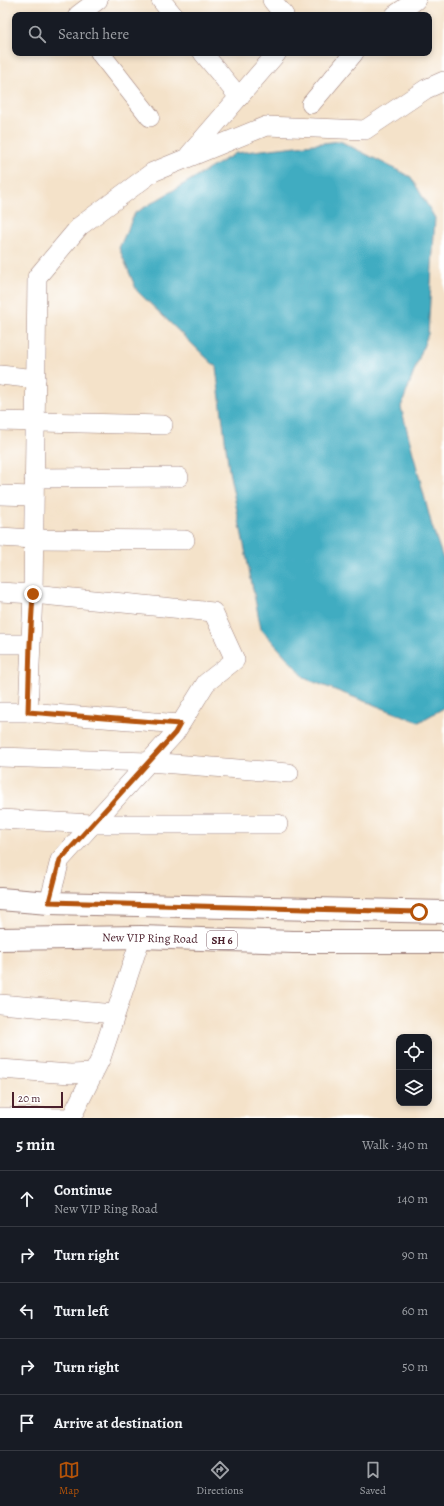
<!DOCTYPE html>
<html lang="en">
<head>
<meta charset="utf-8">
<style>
  body { margin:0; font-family:Alegreya,serif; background:#242831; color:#f1f3f6 }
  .controls { position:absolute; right:12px; bottom:12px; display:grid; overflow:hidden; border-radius:8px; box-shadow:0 2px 6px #0003 }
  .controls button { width:36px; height:36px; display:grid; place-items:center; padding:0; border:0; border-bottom:1px solid #363941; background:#171b24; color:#f1f3f6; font:20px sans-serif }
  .scale { position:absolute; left:12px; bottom:10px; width:51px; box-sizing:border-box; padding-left:4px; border:2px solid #4a1f2b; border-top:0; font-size:11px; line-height:14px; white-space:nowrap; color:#4a1f2b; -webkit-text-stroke:3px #fff; paint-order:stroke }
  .stop { position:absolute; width:12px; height:12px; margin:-9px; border:3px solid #b45309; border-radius:50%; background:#fff }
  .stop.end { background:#b45309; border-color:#fff; box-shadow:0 1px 4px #0008 }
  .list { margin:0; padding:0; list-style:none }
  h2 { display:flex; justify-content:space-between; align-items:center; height:52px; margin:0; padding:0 16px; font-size:17px }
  h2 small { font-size:13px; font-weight:400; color:#9ea1a6 }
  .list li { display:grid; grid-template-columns:26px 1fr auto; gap:12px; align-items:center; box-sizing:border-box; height:56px; padding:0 16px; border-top:1px solid #363941 }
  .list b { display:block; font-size:15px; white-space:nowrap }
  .list p { margin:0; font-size:13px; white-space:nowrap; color:#9ea1a6 }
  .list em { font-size:13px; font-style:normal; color:#9ea1a6 }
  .icon { flex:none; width:22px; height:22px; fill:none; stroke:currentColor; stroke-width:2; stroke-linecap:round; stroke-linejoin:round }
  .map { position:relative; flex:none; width:444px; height:1118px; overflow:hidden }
  .search { position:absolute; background:#171b24; box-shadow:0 2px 6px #0003; left:12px; right:12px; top:12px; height:44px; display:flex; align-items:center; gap:10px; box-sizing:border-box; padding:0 14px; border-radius:8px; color:#9ea1a6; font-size:15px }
  .sheet { height:332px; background:#171b24 }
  nav { display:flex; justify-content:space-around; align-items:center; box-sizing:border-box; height:56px; border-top:1px solid #363941; background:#171b24; font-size:11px; color:#9ea1a6 }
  nav a { display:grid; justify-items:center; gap:2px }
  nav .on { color:#b45309 }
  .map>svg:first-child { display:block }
</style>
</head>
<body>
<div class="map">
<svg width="444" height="1118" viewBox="0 0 444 1118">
  <rect width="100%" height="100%" fill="#fff"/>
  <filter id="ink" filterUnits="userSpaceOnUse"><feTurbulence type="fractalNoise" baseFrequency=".025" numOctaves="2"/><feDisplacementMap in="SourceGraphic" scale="8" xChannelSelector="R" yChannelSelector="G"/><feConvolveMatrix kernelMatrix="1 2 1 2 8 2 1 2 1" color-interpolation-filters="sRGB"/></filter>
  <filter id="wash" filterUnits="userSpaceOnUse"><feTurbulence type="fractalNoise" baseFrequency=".012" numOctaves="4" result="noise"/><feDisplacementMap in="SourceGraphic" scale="16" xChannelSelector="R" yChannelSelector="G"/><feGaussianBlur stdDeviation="0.9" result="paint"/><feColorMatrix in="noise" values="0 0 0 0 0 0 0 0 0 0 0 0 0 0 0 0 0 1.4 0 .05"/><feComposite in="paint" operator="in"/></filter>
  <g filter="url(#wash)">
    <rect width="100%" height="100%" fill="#f4e2c9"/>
    <polygon fill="#41acc1" stroke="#466676" points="340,141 411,177 435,218 428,334 401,407 432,526 444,561 444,708 419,722 306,679 261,629 229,471 216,367 137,291 119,248 135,213 236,153"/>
  </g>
  <g filter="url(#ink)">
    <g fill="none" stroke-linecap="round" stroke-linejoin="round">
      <defs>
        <g id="minor">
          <polyline points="161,0 173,15"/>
          <polyline points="272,0 284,15"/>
          <polyline points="78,15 98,0"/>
          <polyline points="395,15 416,0"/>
          <polyline points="100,53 150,117"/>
          <polyline points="203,53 239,97"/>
          <polyline points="311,104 354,53"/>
          <polyline points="189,155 277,53"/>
          <polyline points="0,375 36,379"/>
          <polyline points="0,421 163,425"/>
          <polyline points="34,478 179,477"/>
          <polyline points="0,495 34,496"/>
          <polyline points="0,537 33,539 185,540"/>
          <polyline points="0,592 33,594 213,612 235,660 206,683 175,733 60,860 49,903"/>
          <polyline points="0,644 30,644"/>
          <polyline points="0,712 28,712"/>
          <polyline points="180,724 28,712 33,594 37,277 80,226 153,172 266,126 365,130 426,89 444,81"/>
          <polyline points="0,757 148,762 289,773"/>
          <polyline points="0,819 93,824 278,824"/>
          <polyline points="0,1004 115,1014"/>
          <polyline points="0,1069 71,1074 93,1073"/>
          <polyline points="0,1117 71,1118"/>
          <polyline points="71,1118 101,1058 141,937"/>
        </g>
        <g id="major">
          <polyline points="0,899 49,903 444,912"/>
          <polyline points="0,939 141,937 293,942 444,942"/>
        </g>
      </defs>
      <use href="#minor" stroke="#9f807a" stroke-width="20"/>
      <use href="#major" stroke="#9f807a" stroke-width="24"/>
      <use href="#minor" stroke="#fff" stroke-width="19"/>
      <use href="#major" stroke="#fff" stroke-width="22"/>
    </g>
  </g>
  <g fill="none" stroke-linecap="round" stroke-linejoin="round" filter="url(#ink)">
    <polyline stroke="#b45309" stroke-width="5" points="33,594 30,644 28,712 180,724 175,733 60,860 49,902 419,912"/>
  </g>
  <g text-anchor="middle" stroke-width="3" stroke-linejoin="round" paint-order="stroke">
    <rect fill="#fff" stroke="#80626b" stroke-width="1" x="207" y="931" width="30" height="18" rx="3"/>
    <g font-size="11" font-weight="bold" fill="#4a1f2b">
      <text x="222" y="944">SH 6</text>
    </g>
    <g font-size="12" fill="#4a1f2b" stroke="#fff">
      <text transform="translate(150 938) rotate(1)" y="4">New VIP Ring Road</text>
    </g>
  </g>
</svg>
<div class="controls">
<button><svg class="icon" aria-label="locate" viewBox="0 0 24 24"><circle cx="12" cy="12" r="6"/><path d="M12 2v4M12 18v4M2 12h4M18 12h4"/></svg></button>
<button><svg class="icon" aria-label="layers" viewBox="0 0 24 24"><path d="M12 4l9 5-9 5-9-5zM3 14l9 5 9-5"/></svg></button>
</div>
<div class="scale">20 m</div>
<div class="stop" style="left:419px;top:912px"></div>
<div class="stop end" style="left:33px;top:594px"></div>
<div class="search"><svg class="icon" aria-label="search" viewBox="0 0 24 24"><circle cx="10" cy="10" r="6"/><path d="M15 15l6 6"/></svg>Search here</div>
</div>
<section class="sheet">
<h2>5 min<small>Walk · 340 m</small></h2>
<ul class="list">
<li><svg class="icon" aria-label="ahead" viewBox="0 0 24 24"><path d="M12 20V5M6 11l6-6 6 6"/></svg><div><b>Continue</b><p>New VIP Ring Road</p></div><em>140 m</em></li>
<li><svg class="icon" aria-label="right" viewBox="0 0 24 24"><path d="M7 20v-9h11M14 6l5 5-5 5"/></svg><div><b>Turn right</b></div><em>90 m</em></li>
<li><svg class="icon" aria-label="left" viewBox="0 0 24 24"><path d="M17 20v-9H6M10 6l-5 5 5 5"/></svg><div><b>Turn left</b></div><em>60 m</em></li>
<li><svg class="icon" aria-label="right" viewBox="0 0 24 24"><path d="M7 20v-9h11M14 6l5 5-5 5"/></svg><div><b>Turn right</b></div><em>50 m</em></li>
<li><svg class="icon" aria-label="arrive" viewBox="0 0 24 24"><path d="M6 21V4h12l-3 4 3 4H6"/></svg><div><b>Arrive at destination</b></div></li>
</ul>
</section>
<nav>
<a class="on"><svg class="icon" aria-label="map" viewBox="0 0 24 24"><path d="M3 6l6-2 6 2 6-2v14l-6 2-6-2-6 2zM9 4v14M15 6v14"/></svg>Map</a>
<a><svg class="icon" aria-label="directions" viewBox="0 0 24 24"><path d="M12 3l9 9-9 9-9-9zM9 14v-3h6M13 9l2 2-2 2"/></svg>Directions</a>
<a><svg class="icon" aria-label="saved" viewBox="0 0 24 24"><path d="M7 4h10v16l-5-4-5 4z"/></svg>Saved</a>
</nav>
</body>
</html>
